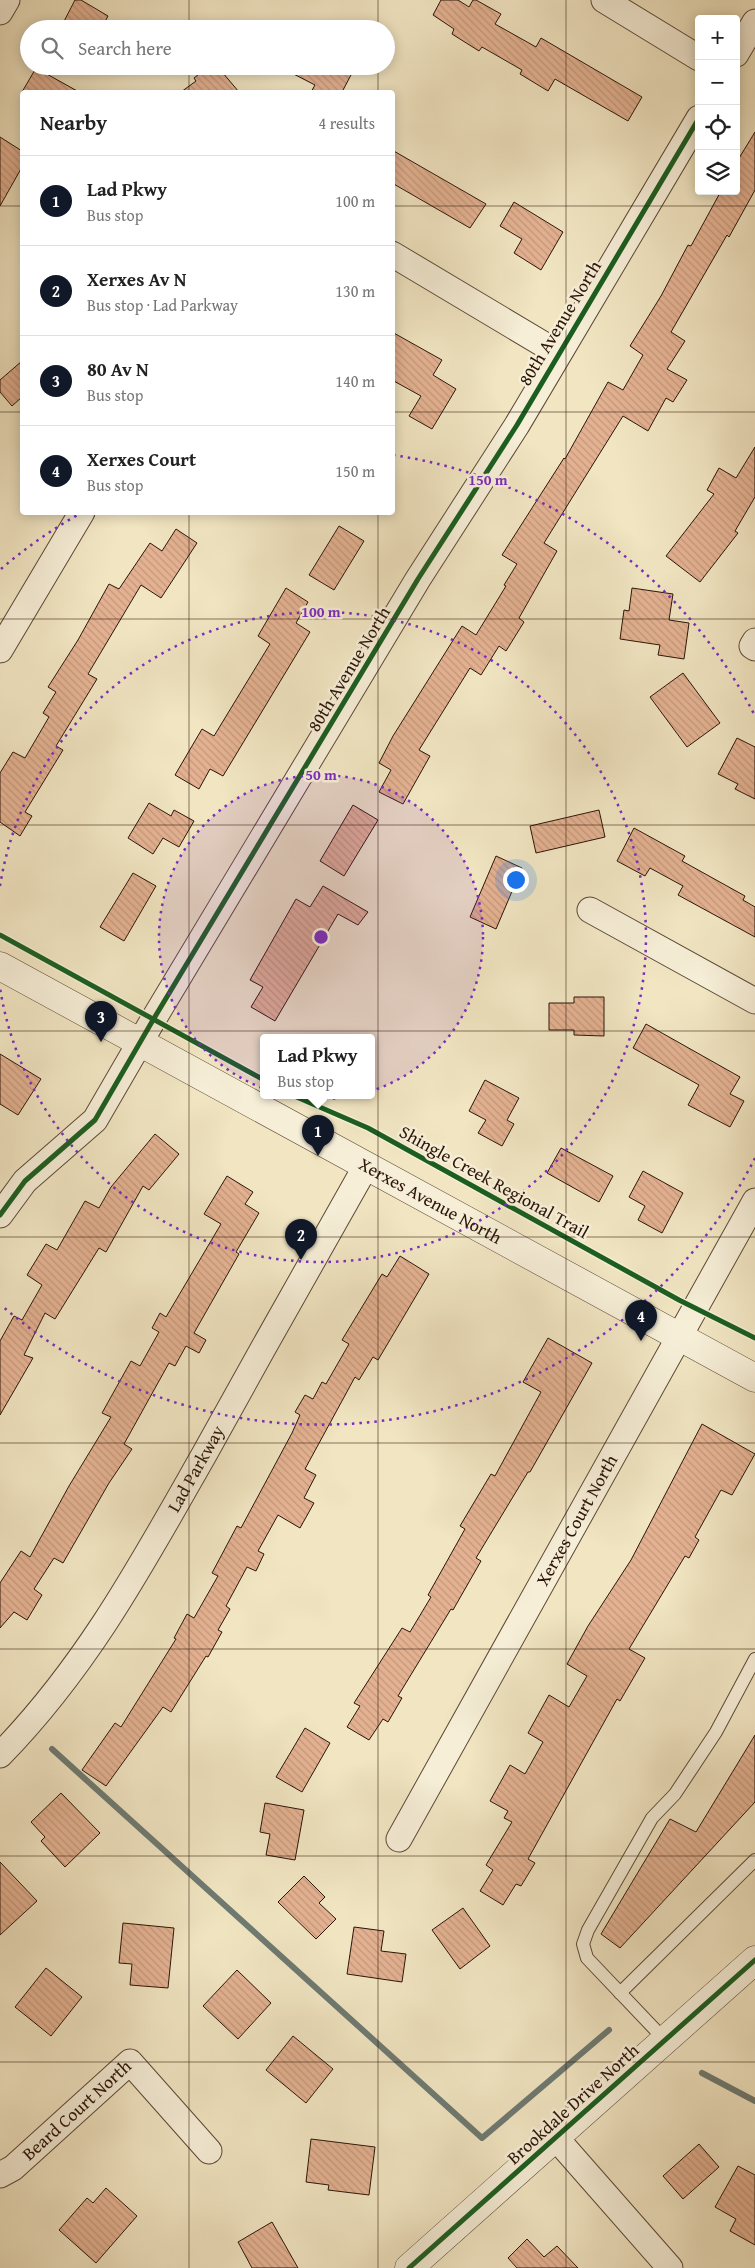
<!DOCTYPE html>
<html lang="en">
<head>
<meta charset="utf-8">
<style>
  body { margin:0; font-family:"Gentium Book Plus",serif; background:#f2f2f2; color:#222 }
  .controls { position:absolute; right:15px; top:15px; display:grid; overflow:hidden; border-radius:5px; box-shadow:0 2px 12px #0003 }
  .controls button { width:45px; height:45px; display:grid; place-items:center; padding:0; border:0; border-bottom:1px solid #e0e0e0; background:#fff; color:#222; font:25px sans-serif }
  .you { position:absolute; left:515px; top:879px; width:18px; height:18px; margin:-12px; border:4px solid #fff; border-radius:50%; background:#1a73e8; box-shadow:0 0 0 8px #1a73e833 }
  .badge { display:grid; place-items:center; width:32px; height:32px; border-radius:50%; background:#111827; color:#fff; font-size:16px; font-weight:700 }
  .pin { position:absolute; translate:-50% -41px; filter:drop-shadow(0 1px 2px #0008) }
  .pin::after { content:''; position:absolute; top:26px; width:18px; height:15px; background:inherit; clip-path:polygon(0 0,100% 0,50% 100%) }
  .popup { position:absolute; left:260px; top:1034px; width:115px; height:65px; box-sizing:border-box; display:grid; place-content:center; border-radius:5px; background:#fff; filter:drop-shadow(0 1px 4px #0005); font-size:16px; white-space:nowrap; color:#767676 }
  .popup b { font-size:19px; color:#222 }
  .popup::after { content:''; position:absolute; left:50%; top:100%; margin-left:-10px; border:10px solid transparent; border-top-color:#fff }
  .list { margin:0; padding:0; list-style:none }
  h2 { display:flex; justify-content:space-between; align-items:center; height:65px; margin:0; padding:0 20px; font-size:21px }
  h2 small { font-size:16px; font-weight:400; color:#767676 }
  .list li { display:grid; grid-template-columns:32px 1fr auto; gap:15px; align-items:center; box-sizing:border-box; height:90px; padding:0 20px; border-top:1px solid #e0e0e0 }
  .list b { display:block; font-size:19px; white-space:nowrap }
  .list p { margin:0; font-size:16px; white-space:nowrap; color:#767676 }
  .list em { font-size:16px; font-style:normal; color:#767676 }
  .icon { flex:none; width:28px; height:28px; fill:none; stroke:currentColor; stroke-width:2; stroke-linecap:round; stroke-linejoin:round }
  .map { position:relative; flex:none; width:755px; height:2268px; overflow:hidden }
  .search { position:absolute; background:#fff; box-shadow:0 2px 12px #0003; left:20px; top:20px; width:375px; height:55px; display:flex; align-items:center; gap:12px; box-sizing:border-box; padding:0 18px; border-radius:28px; color:#767676; font-size:19px }
  .panel { position:absolute; background:#fff; box-shadow:0 2px 12px #0003; left:20px; top:90px; width:375px; height:425px; border-radius:5px }
  .map>svg:first-child { display:block }
</style>
</head>
<body>
<div class="map">
<svg width="755" height="2268" viewBox="0 0 755 2268">
  <defs>
    <pattern id="building-back-hatch" width="6" height="6" patternUnits="userSpaceOnUse" patternTransform="scale(1.25)"><rect width="6" height="6" fill="#e4b292"/><path d="M-1 5l2 2M0 0l6 6M5-1l2 2" fill="none" stroke="#c4987c"/></pattern>
  </defs>
  <rect width="100%" height="100%" fill="#f1e5c2"/>
  <filter id="stains"><feTurbulence type="fractalNoise" baseFrequency=".004" numOctaves="4"/><feColorMatrix values="0 0 0 0 .2 0 0 0 0 .09 0 0 0 0 .02 0 0 0 .5 -.17"/></filter>
  <radialGradient id="worn" r=".72"><stop offset=".6" stop-color="#630" stop-opacity="0"/><stop offset="1" stop-color="#630" stop-opacity=".3"/></radialGradient>
  <g fill="none" stroke-linecap="round" stroke-linejoin="round">
    <g stroke="#6e7a72" stroke-width="6">
      <polyline points="52,1749 482,2138 609,2030"/>
      <polyline points="702,2073 755,2101"/>
    </g>
  </g>
  <g fill="url(#building-back-hatch)" stroke="#2b1508">
    <polygon points="75,0 81,0 108,16 101,29 60,29"/>
    <polygon points="441,0 458,0 469,7 473,0 476,0 501,14 495,24 536,47 541,38 642,97 628,121 555,79 548,91 520,74 522,70 482,47 479,51 452,34 454,29 433,15"/>
    <polygon points="209,66 217,66 239,92 181,92 196,81 194,78"/>
    <polygon points="278,66 337,66 352,73 342,92 311,92 315,85"/>
    <polygon points="36,68 79,92 22,92"/>
    <polygon points="755,132 755,190 729,237 727,235 671,332 685,341 667,369 687,380 673,402 666,398 648,431 623,416 544,543 557,551 519,618 524,622 506,651 499,646 481,675 470,668 419,750 430,756 403,804 379,792 391,770 379,763 393,736 462,626 476,635 506,586 504,585 517,564 502,555 564,458 565,459 608,382 623,390 643,355 630,346 661,296 688,245 691,246 721,191 736,191 736,163"/>
    <polygon points="0,137 22,151 22,167 0,206"/>
    <polygon points="392,150 486,204 470,228 392,183"/>
    <polygon points="514,202 563,232 541,270 514,253 522,239 500,226"/>
    <polygon points="392,332 442,360 433,375 456,389 432,429 409,416 421,396 392,380"/>
    <polygon points="22,361 22,397 12,406 0,392 0,380"/>
    <polygon points="755,447 755,497 735,531 738,533 700,582 666,556 714,494 707,490 719,468 736,478"/>
    <polygon points="339,526 364,541 334,590 309,575"/>
    <polygon points="176,529 197,543 161,598 141,585 88,674 97,679 56,746 63,750 25,812 32,816 20,836 0,822 0,773 13,752 25,758 49,717 43,713 56,692 48,687 78,640 109,584 119,589 150,543 162,551"/>
    <polygon points="286,588 308,602 296,623 310,632 223,776 210,769 199,789 175,775 202,729 214,736 270,644 258,636"/>
    <polygon points="632,588 673,594 669,620 689,623 684,659 658,655 660,645 620,639 624,610 629,611"/>
    <polygon points="683,673 720,723 687,747 650,697"/>
    <polygon points="737,738 755,747 755,799 735,789 738,784 718,774"/>
    <polygon points="149,803 171,816 174,810 194,821 179,847 163,838 153,854 128,838"/>
    <polygon points="353,805 378,820 344,876 320,861"/>
    <polygon points="599,810 605,837 536,853 530,826"/>
    <polygon points="634,828 685,856 682,861 745,896 743,900 755,907 755,937 678,895 683,886 650,868 645,876 617,861"/>
    <polygon points="496,856 522,868 496,929 470,917"/>
    <polygon points="133,873 156,886 124,941 100,927"/>
    <polygon points="323,886 368,912 358,925 338,914 275,1021 251,1007 263,987 250,980 296,899 310,907"/>
    <polygon points="574,997 604,997 604,1036 574,1035 574,1030 549,1030 549,1003 574,1003"/>
    <polygon points="646,1024 740,1077 730,1094 744,1101 730,1127 688,1105 699,1085 633,1048"/>
    <polygon points="0,1054 41,1079 18,1115 0,1104"/>
    <polygon points="485,1080 519,1098 507,1120 514,1124 502,1146 478,1133 486,1120 469,1111"/>
    <polygon points="155,1134 179,1154 149,1190 143,1186 106,1252 99,1248 55,1319 45,1313 24,1355 33,1358 0,1415 0,1341 14,1316 22,1320 42,1285 27,1275 46,1244 57,1250 85,1201 99,1208 111,1187"/>
    <polygon points="561,1148 613,1176 599,1202 547,1173"/>
    <polygon points="643,1171 683,1193 662,1233 638,1220 645,1206 629,1197"/>
    <polygon points="227,1176 253,1192 245,1204 259,1213 236,1252 239,1254 194,1333 206,1340 199,1353 186,1346 175,1366 169,1363 124,1444 132,1449 109,1483 63,1563 54,1558 34,1589 42,1595 27,1620 14,1612 0,1628 0,1583 21,1551 30,1557 69,1486 111,1417 102,1413 131,1361 140,1366 159,1332 152,1328 160,1313 166,1317 221,1224 204,1214"/>
    <polygon points="400,1256 429,1274 378,1360 373,1357 359,1380 355,1377 305,1469 316,1475 304,1498 314,1503 300,1528 278,1515 258,1551 264,1554 256,1571 247,1567 226,1606 230,1609 218,1630 222,1632 208,1657 206,1656 171,1712 163,1707 106,1786 82,1770 115,1723 121,1727 176,1639 174,1638 187,1614 194,1618 218,1576 212,1573 237,1526 241,1528 292,1433 300,1415 295,1412 305,1395 313,1399 322,1382 326,1384 349,1344 342,1340 382,1274 387,1277"/>
    <polygon points="548,1338 592,1363 530,1472 528,1472 476,1558 481,1561 453,1610 451,1609 398,1696 402,1698 388,1722 383,1719 369,1740 347,1727 360,1706 354,1703 402,1628 410,1632 431,1597 428,1595 465,1529 460,1526 491,1474 495,1476 541,1392 523,1382"/>
    <polygon points="702,1424 755,1454 732,1495 721,1490 695,1537 699,1540 689,1558 685,1556 629,1649 645,1658 620,1701 617,1699 528,1859 535,1863 521,1886 516,1884 503,1905 480,1891 493,1870 486,1865 512,1822 504,1818 508,1811 490,1801 510,1765 525,1774 543,1742 528,1733 549,1695 569,1707 587,1676 567,1664 588,1626 631,1560"/>
    <polygon points="305,1728 330,1743 302,1792 276,1777"/>
    <polygon points="755,1735 755,1802 620,1948 601,1934 670,1819 696,1832"/>
    <polygon points="61,1793 100,1833 65,1867 41,1841 45,1837 31,1822"/>
    <polygon points="265,1803 304,1810 295,1860 266,1855 270,1834 260,1832"/>
    <polygon points="0,1862 37,1901 0,1935"/>
    <polygon points="304,1876 325,1897 319,1903 336,1919 316,1939 278,1902"/>
    <polygon points="463,1908 490,1946 460,1969 432,1930"/>
    <polygon points="123,1923 174,1928 168,1988 130,1985 132,1964 119,1963"/>
    <polygon points="354,1927 384,1931 381,1951 406,1954 402,1982 347,1974"/>
    <polygon points="46,1968 82,1997 51,2036 15,2007"/>
    <polygon points="237,1970 271,2003 238,2039 203,2006"/>
    <polygon points="293,2036 333,2069 306,2103 266,2070"/>
    <polygon points="311,2139 375,2147 369,2195 328,2190 329,2185 306,2182"/>
    <polygon points="699,2144 719,2167 683,2199 663,2176"/>
    <polygon points="738,2166 755,2175 755,2245 730,2231 736,2219 715,2207"/>
    <polygon points="106,2188 137,2216 96,2263 59,2230 87,2198 93,2203"/>
    <polygon points="272,2222 298,2268 252,2268 238,2242"/>
    <polygon points="527,2239 544,2257 557,2246 578,2268 517,2268 508,2258"/>
  </g>
  <g fill="none" stroke-linecap="round" stroke-linejoin="round">
    <defs>
      <g id="service">
        <polyline points="620,1993 755,1860"/>
        <polyline points="665,2040 587,1958 583,1944 588,1930 652,1818 675,1794 716,1732 755,1659"/>
      </g>
      <g id="minor">
        <polyline points="604,0 699,58"/>
        <polyline points="0,12 7,0"/>
        <polyline points="736,54 755,22"/>
        <polyline points="392,254 558,353"/>
        <polyline points="755,641 752,646 755,648"/>
        <polyline points="0,650 82,512"/>
        <polyline points="590,910 755,1001"/>
        <polyline points="0,1215 25,1181 95,1120 153,1020 418,579 517,425 699,118"/>
        <path id="s1" d="M0,1755C88,1665 143,1562 205,1453C258,1357 312,1261 366,1166"/>
        <path id="s2" d="M399,1839L755,1201"/>
        <polyline points="555,2137 670,2268"/>
        <path id="s3" d="M0,2175L13,2168L130,2062L209,2151"/>
      </g>
      <g id="tertiary">
        <path id="s4" d="M0,966L755,1378"/>
        <polyline points="409,2268 755,1960"/>
      </g>
    </defs>
    <use href="#service" stroke="#5c4936" stroke-width="14"/>
    <use href="#minor" stroke="#5c4936" stroke-width="27"/>
    <use href="#tertiary" stroke="#5c4936" stroke-width="29"/>
    <use href="#service" stroke="#f6eed7" stroke-width="12"/>
    <use href="#minor" stroke="#f6eed7" stroke-width="25"/>
    <use href="#tertiary" stroke="#f6eed7" stroke-width="28"/>
    <defs>
      <g id="cycleway">
        <polyline points="0,935 264,1080"/>
        <polyline points="292,1095 368,1128 679,1300 755,1338"/>
        <polyline points="0,1215 25,1181 95,1120 153,1020 418,579 517,425 699,118"/>
        <polyline points="409,2268 755,1960"/>
      </g>
    </defs>
    <use href="#cycleway" stroke="#f6eed7" stroke-width="8"/>
    <use href="#cycleway" stroke="#1b5e20" stroke-width="5"/>
  </g>
  <path fill="none" stroke="#2b1508" stroke-width="1" stroke-opacity="0.55" d="M189,0V29M378,0V29M566,0V2268M189,66V92M378,66V92M0,206H22M392,206H755M0,412H22M392,412H755M189,512V2268M378,512V2268M0,619H755M0,825H755M0,1031H755M0,1237H755M0,1443H755M0,1649H755M0,1856H755M0,2062H755"/>
  <circle cx="321" cy="937" r="162" fill="#7b2cbf" fill-opacity=".12"/>
  <g fill="none" stroke="#7b2cbf" stroke-width="2.5" stroke-dasharray="2.5 5">
    <circle cx="321" cy="937" r="162"/>
    <path d="M0 886A325 325 0 1 1 0 988"/>
    <path d="M755 1158A487 487 0 0 1 1 1305M1 569A487 487 0 0 1 81 513M393 455A487 487 0 0 1 755 716"/>
  </g>
  <g text-anchor="middle" stroke-width="5" stroke-linejoin="round" paint-order="stroke">
    <g font-size="18" fill="#2b1508" stroke="#f6eed7">
      <text transform="translate(560 323) rotate(-59)" y="6">80th Avenue North</text>
      <text transform="translate(349 669) rotate(-59)" y="6">80th Avenue North</text>
      <text transform="translate(494 1182) rotate(29)" y="6">Shingle Creek Regional Trail</text>
      <text dy="6" stroke="none"><textPath href="#s4" startOffset="490">Xerxes Avenue North</textPath></text>
      <text dy="6" stroke="none"><textPath href="#s1" startOffset="348">Lad Parkway</textPath></text>
      <text dy="6" stroke="none"><textPath href="#s2" startOffset="365">Xerxes Court North</textPath></text>
      <text transform="translate(573 2104) rotate(-42)" y="6">Brookdale Drive North</text>
      <text dy="6" stroke="none"><textPath href="#s3" startOffset="101">Beard Court North</textPath></text>
    </g>
  </g>
  <circle cx="321" cy="937" r="8" fill="#7b2cbf" stroke="#f6eed7" stroke-width="2.5"/>
  <g font-size="15" text-anchor="middle" font-weight="bold" fill="#7b2cbf" stroke="#f6eed7" stroke-width="5" stroke-linejoin="round" paint-order="stroke">
    <text x="488" y="485">150 m</text>
    <text x="321" y="617">100 m</text>
    <text x="321" y="780">50 m</text>
  </g>
  <rect width="100%" height="100%" filter="url(#stains)"/>
  <rect width="100%" height="100%" fill="url(#worn)"/>
</svg>
<div class="controls">
<button>+</button>
<button>−</button>
<button><svg class="icon" aria-label="locate" viewBox="0 0 24 24"><circle cx="12" cy="12" r="6"/><path d="M12 2v4M12 18v4M2 12h4M18 12h4"/></svg></button>
<button><svg class="icon" aria-label="layers" viewBox="0 0 24 24"><path d="M12 4l9 5-9 5-9-5zM3 14l9 5 9-5"/></svg></button>
</div>
<div class="you"></div>
<div class="pin badge" style="left:318px;top:1156px">1</div>
<div class="popup"><b>Lad Pkwy</b>Bus stop</div>
<div class="pin badge" style="left:301px;top:1260px">2</div>
<div class="pin badge" style="left:101px;top:1042px">3</div>
<div class="pin badge" style="left:641px;top:1341px">4</div>
<div class="search"><svg class="icon" aria-label="search" viewBox="0 0 24 24"><circle cx="10" cy="10" r="6"/><path d="M15 15l6 6"/></svg>Search here</div>
<section class="panel">
<h2>Nearby<small>4 results</small></h2>
<ul class="list">
<li><span class="badge">1</span><div><b>Lad Pkwy</b><p>Bus stop</p></div><em>100 m</em></li>
<li><span class="badge">2</span><div><b>Xerxes Av N</b><p>Bus stop · Lad Parkway</p></div><em>130 m</em></li>
<li><span class="badge">3</span><div><b>80 Av N</b><p>Bus stop</p></div><em>140 m</em></li>
<li><span class="badge">4</span><div><b>Xerxes Court</b><p>Bus stop</p></div><em>150 m</em></li>
</ul>
</section>
</div>
</body>
</html>
